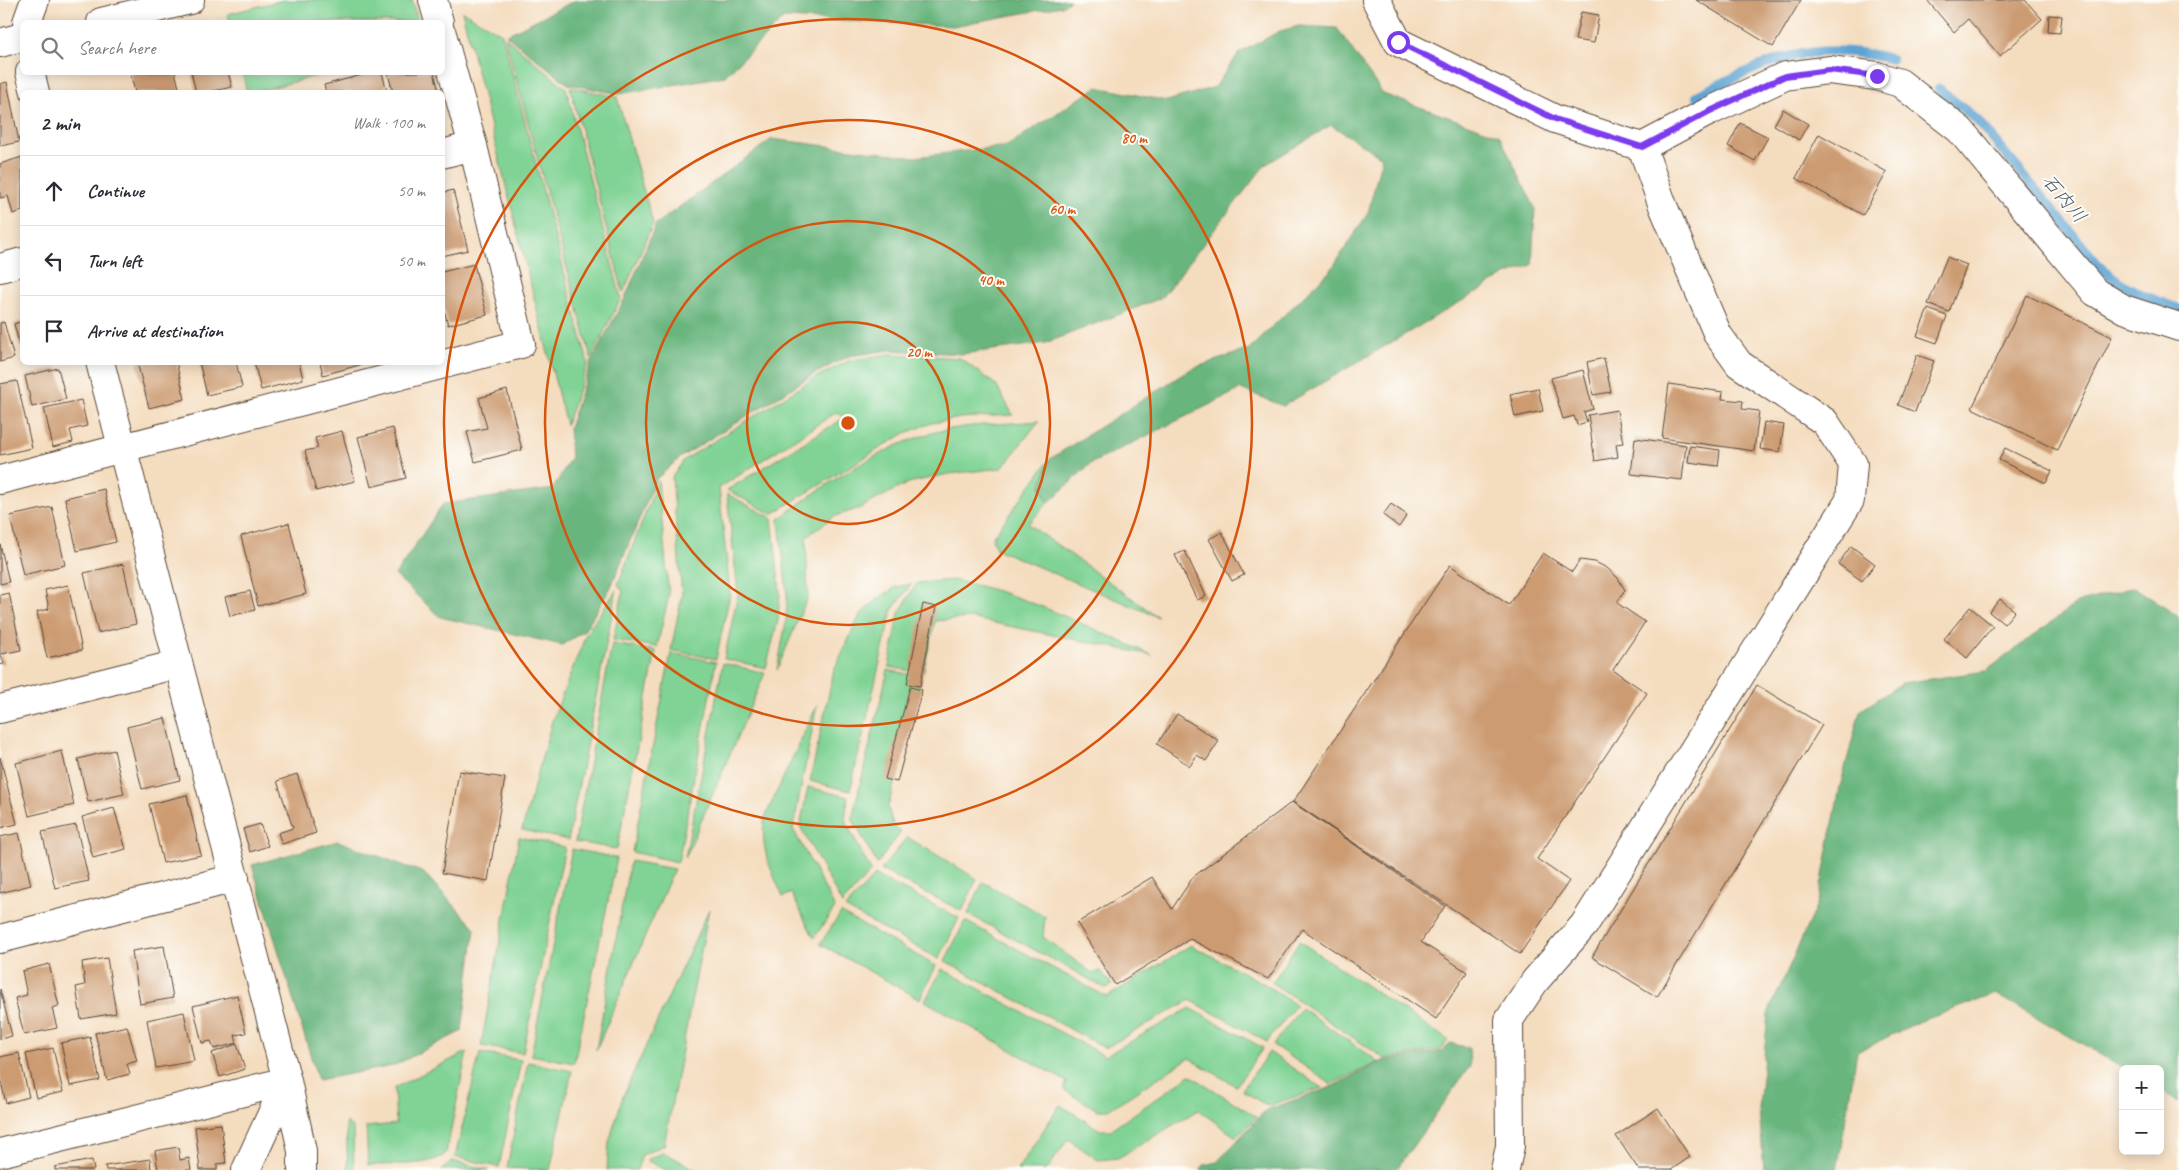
<!DOCTYPE html>
<html lang="en">
<head>
<meta charset="utf-8">
<style>
  body { margin:0; font-family:Caveat,"Klee One",sans-serif; background:#f2f2f3; color:#2b2b33 }
  .controls { position:absolute; right:15px; bottom:15px; display:grid; overflow:hidden; border-radius:8px; box-shadow:0 2px 12px #0003 }
  .controls button { width:45px; height:45px; display:grid; place-items:center; padding:0; border:0; border-bottom:1px solid #e1e1e2; background:#fff; color:#2b2b33; font:25px sans-serif }
  .stop { position:absolute; width:15px; height:15px; margin:-11px; border:4px solid #7c3aed; border-radius:50%; background:#fff }
  .stop.end { background:#7c3aed; border-color:#fff; box-shadow:0 1px 5px #0008 }
  .list { margin:0; padding:0; list-style:none }
  h2 { display:flex; justify-content:space-between; align-items:center; height:65px; margin:0; padding:0 20px; font-size:21px }
  h2 small { font-size:16px; font-weight:400; color:#7c7c81 }
  .list li { display:grid; grid-template-columns:32px 1fr auto; gap:15px; align-items:center; box-sizing:border-box; height:70px; padding:0 20px; border-top:1px solid #e1e1e2 }
  .list b { display:block; font-size:19px; white-space:nowrap }
  .list em { font-size:16px; font-style:normal; color:#7c7c81 }
  .icon { flex:none; width:28px; height:28px; fill:none; stroke:currentColor; stroke-width:2; stroke-linecap:round; stroke-linejoin:round }
  .map { position:relative; flex:none; width:2179px; height:1170px; overflow:hidden }
  .search { position:absolute; background:#fff; box-shadow:0 2px 12px #0003; left:20px; top:20px; width:425px; height:55px; display:flex; align-items:center; gap:12px; box-sizing:border-box; padding:0 18px; border-radius:8px; color:#7c7c81; font-size:19px }
  .panel { position:absolute; background:#fff; box-shadow:0 2px 12px #0003; left:20px; top:90px; width:425px; height:275px; border-radius:8px }
  .map>svg:first-child { display:block }
</style>
</head>
<body>
<div class="map">
<svg width="2179" height="1170" viewBox="0 0 2179 1170">
  <rect width="100%" height="100%" fill="#fdfcf7"/>
  <filter id="ink" filterUnits="userSpaceOnUse"><feTurbulence type="fractalNoise" baseFrequency=".02" numOctaves="2"/><feDisplacementMap in="SourceGraphic" scale="10" xChannelSelector="R" yChannelSelector="G"/><feConvolveMatrix kernelMatrix="1 2 1 2 8 2 1 2 1" color-interpolation-filters="sRGB"/></filter>
  <filter id="wash" filterUnits="userSpaceOnUse"><feTurbulence type="fractalNoise" baseFrequency=".0096" numOctaves="4" result="noise"/><feDisplacementMap in="SourceGraphic" scale="20" xChannelSelector="R" yChannelSelector="G"/><feGaussianBlur stdDeviation="1.12" result="paint"/><feColorMatrix in="noise" values="0 0 0 0 0 0 0 0 0 0 0 0 0 0 0 0 0 1.4 0 .05"/><feComposite in="paint" operator="in"/></filter>
  <g filter="url(#wash)">
    <rect width="100%" height="100%" fill="#f4dcbe"/>
    <g fill="#80d395" stroke="#5e7e5a">
      <polygon points="283,0 412,0 418,22 230,22 228,14"/>
      <polygon points="462,11 502,34 588,363 566,425"/>
      <polygon points="505,37 566,88 621,298 591,358"/>
      <polygon points="242,73 242,72 328,73 255,92 247,92"/>
      <polygon points="570,87 617,97 653,223 623,293"/>
      <polygon points="889,354 960,358 996,385 1013,415 960,418 932,423 905,433 772,514 727,490 844,418 837,412 719,488 730,594 716,659 671,650 682,595 672,477 684,460 818,376 851,360"/>
      <path d="M1039,421L1002,468L948,474L908,483L860,508L833,517L806,537L808,596L777,670L786,622L787,593L779,519C816,489 890,442 936,432C969,424 1005,424 1039,421Z"/>
      <polygon points="1050,459 1041,486 1048,503 1028,524 1158,617 996,549 992,538"/>
      <polygon points="658,481 669,595 657,647 613,640 623,592 618,584"/>
      <polygon points="727,494 772,518 780,592 778,620 766,668 724,659 738,594"/>
      <path d="M952,580C1021,592 1087,627 1152,655L969,618L935,621L923,673L889,667L899,613L917,583Z"/>
      <polygon points="912,584 892,610 850,791 810,781 834,670 860,615 876,600 896,587"/>
      <polygon points="617,589 568,840 522,830 552,721 587,632"/>
      <polygon points="612,644 656,651 617,849 575,842"/>
      <polygon points="671,653 716,662 678,862 632,852"/>
      <polygon points="723,663 765,673 685,858"/>
      <polygon points="888,670 922,677 888,807 893,825 901,832 877,864 852,818"/>
      <path d="M817,705L793,829L835,908L814,938L791,893L783,897C771,869 759,848 765,817Z"/>
      <polygon points="808,787 848,797 845,820 871,871 842,904 800,826"/>
      <polygon points="519,837 565,847 523,1053 481,1046"/>
      <polygon points="907,837 977,879 962,911 881,870"/>
      <polygon points="572,849 617,858 574,1063 531,1055"/>
      <polygon points="630,861 674,869 596,1050"/>
      <polygon points="875,875 959,918 939,959 845,908"/>
      <polygon points="983,882 1045,916 1043,937 1092,973 1101,971 1112,985 1107,989 968,914"/>
      <polygon points="709,909 664,1145 642,1155 637,1170 607,1170 609,1142 623,1096"/>
      <polygon points="841,913 936,966 920,999 820,944"/>
      <polygon points="965,921 1107,997 1191,945 1263,983 1296,1005 1267,1042 1190,1000 1105,1048 945,961"/>
      <polygon points="1299,941 1448,1040 1442,1049 1385,1059 1272,983"/>
      <polygon points="942,969 1105,1056 1190,1008 1263,1048 1236,1086 1189,1058 1108,1110 1098,1110 1064,1090 1067,1082 925,1001"/>
      <polygon points="1301,1008 1379,1062 1331,1084 1273,1045"/>
      <path d="M467,1052L446,1153C432,1167 389,1164 368,1165L366,1127L396,1124L394,1088Z"/>
      <polygon points="1269,1052 1322,1088 1267,1106 1242,1090"/>
      <polygon points="480,1053 521,1060 499,1167 455,1157"/>
      <polygon points="528,1062 572,1071 550,1170 507,1168"/>
      <polygon points="1190,1075 1257,1117 1236,1137 1198,1110 1118,1158 1098,1160 1068,1139 1047,1170 1017,1170 1060,1105 1100,1130 1111,1130"/>
      <polygon points="346,1122 353,1128 354,1170 348,1170"/>
      <polygon points="663,1152 697,1170 665,1170 646,1160"/>
      <polygon points="452,1161 489,1170 442,1170"/>
    </g>
    <g fill="#68b57e" stroke="#52704e">
      <polygon points="576,0 1070,0 1062,6 953,26 784,18 725,76 619,94 568,84 506,35"/>
      <polygon points="1299,26 1337,28 1383,94 1499,135 1535,208 1532,265 1506,275 1283,406 1241,389 1090,464 1048,503 1041,486 1050,459 1191,369 1249,349 1331,270 1368,213 1382,157 1331,125 1265,165 1161,298 1046,343 962,354 889,350 849,356 816,373 681,457 656,479 610,589 584,631 562,645 440,617 395,575 443,504 553,489 571,457 569,428 591,362 625,298 656,224 772,139 915,157 1007,146 1097,87 1167,101 1215,87 1239,53 1280,31"/>
      <polygon points="2134,587 2179,617 2179,1103 2160,1088 2160,1069 2126,1069 1996,994 1916,1023 1857,1052 1837,1170 1764,1170 1759,1109 1768,1014 1818,902 1840,787 1860,711 1902,683 1986,671 2077,603"/>
      <polygon points="338,841 424,873 475,928 462,1031 393,1066 318,1080 252,865"/>
      <polygon points="1450,1043 1469,1048 1470,1066 1396,1170 1200,1170 1204,1165 1217,1162 1266,1110 1329,1088 1383,1061 1443,1051"/>
    </g>
    <g fill="none" stroke-linecap="round" stroke-linejoin="round">
      <g stroke="#5ca2d2" stroke-width="10">
        <path d="M1939,89L1977,120L2099,266C2126,290 2145,297 2179,309"/>
        <path d="M1697,96C1765,61 1813,38 1891,59"/>
      </g>
    </g>
    <g id="blocks">
      <g fill="#cc9b72">
        <polygon points="1696,0 1801,0 1773,47"/>
        <polygon points="1927,0 2025,0 2042,19 2000,56 1968,19 1954,32"/>
        <polygon points="1581,12 1599,15 1594,43 1575,40"/>
        <polygon points="2049,15 2062,16 2060,33 2048,32"/>
        <polygon points="130,72 175,72 180,92 135,92"/>
        <polygon points="191,72 228,72 232,87 209,92 196,92"/>
        <polygon points="373,72 382,72 387,92 326,92 324,85"/>
        <polygon points="392,72 434,72 439,92 393,92 388,74"/>
        <polygon points="7,82 19,142 0,146 0,84"/>
        <polygon points="1783,109 1808,124 1799,140 1774,125"/>
        <polygon points="1740,123 1768,137 1755,161 1728,146"/>
        <polygon points="1819,134 1887,172 1863,215 1796,178"/>
        <polygon points="22,157 22,211 13,214 8,196 0,198 0,164"/>
        <polygon points="453,190 468,250 442,256 442,193"/>
        <polygon points="1947,257 1967,265 1949,312 1928,304"/>
        <polygon points="474,264 487,315 448,325 442,302 442,272"/>
        <polygon points="2027,295 2112,337 2057,450 1972,408"/>
        <polygon points="1928,309 1947,316 1937,343 1917,336"/>
        <polygon points="22,321 22,347 20,347 14,324"/>
        <polygon points="4,322 14,358 0,362 0,323"/>
        <polygon points="1917,355 1934,361 1915,412 1898,405"/>
        <polygon points="1604,358 1611,392 1593,395 1587,362"/>
        <polygon points="137,362 176,362 185,399 149,408"/>
        <polygon points="199,362 236,362 242,387 207,395"/>
        <polygon points="254,362 299,362 303,379 261,390"/>
        <polygon points="320,362 362,362 363,364 323,375"/>
        <polygon points="58,368 66,399 32,407 25,376"/>
        <polygon points="1583,370 1593,409 1584,412 1587,422 1577,425 1574,416 1563,419 1551,378"/>
        <polygon points="17,381 32,448 0,455 0,384"/>
        <polygon points="1669,384 1723,392 1722,399 1743,401 1742,409 1759,411 1754,451 1662,438"/>
        <polygon points="1538,388 1543,411 1515,417 1510,394"/>
        <polygon points="507,390 522,450 475,462 467,432 487,428 479,398"/>
        <polygon points="81,400 87,426 70,430 73,442 53,447 44,408"/>
        <polygon points="1617,410 1623,443 1616,444 1618,457 1595,461 1588,415"/>
        <polygon points="1764,422 1784,425 1780,452 1760,449"/>
        <polygon points="393,428 406,478 371,487 358,437"/>
        <polygon points="342,431 355,481 316,491 305,451 318,448 315,438"/>
        <polygon points="1635,438 1686,445 1682,480 1631,474"/>
        <polygon points="1690,446 1720,450 1718,466 1688,462"/>
        <polygon points="2005,448 2052,471 2046,483 1999,460"/>
        <polygon points="104,489 116,542 77,551 65,498"/>
        <polygon points="1391,504 1407,515 1399,527 1383,515"/>
        <polygon points="52,507 65,565 23,575 10,516"/>
        <polygon points="289,523 306,594 258,606 241,536"/>
        <polygon points="1222,532 1244,575 1232,581 1209,539"/>
        <polygon points="0,544 9,582 0,584"/>
        <polygon points="1851,546 1875,564 1862,581 1838,564"/>
        <polygon points="1185,551 1206,596 1197,600 1175,555"/>
        <polygon points="1543,553 1572,572 1580,560 1595,562 1607,568 1618,578 1625,590 1617,603 1645,622 1613,670 1647,693 1537,859 1569,881 1520,954 1293,802 1450,565 1509,605"/>
        <polygon points="123,564 136,624 98,633 84,573"/>
        <polygon points="68,585 82,650 47,658 37,612 49,609 45,590"/>
        <polygon points="250,591 255,610 230,616 225,597"/>
        <polygon points="9,593 21,650 1,654 4,664 0,665 0,595"/>
        <polygon points="2000,599 2015,611 2004,624 1989,612"/>
        <polygon points="923,604 936,607 920,686 907,684"/>
        <polygon points="1970,607 1993,626 1967,658 1944,639"/>
        <polygon points="1757,685 1822,725 1657,997 1592,957"/>
        <polygon points="910,687 922,690 897,782 885,779"/>
        <polygon points="1177,714 1219,741 1206,761 1197,755 1190,766 1157,744"/>
        <polygon points="165,718 180,780 142,789 127,727"/>
        <polygon points="114,750 124,794 88,802 78,759"/>
        <polygon points="62,751 74,805 29,816 16,763"/>
        <polygon points="0,757 17,824 0,828"/>
        <polygon points="459,771 505,778 488,881 442,873"/>
        <polygon points="297,774 316,833 282,844 278,833 293,828 277,781"/>
        <polygon points="187,795 201,855 163,863 149,804"/>
        <polygon points="1292,802 1445,906 1421,942 1467,972 1436,1019 1302,929 1268,979 1190,939 1115,985 1077,923 1152,877 1172,909 1193,877"/>
        <polygon points="114,808 126,849 93,858 82,817"/>
        <polygon points="260,824 268,846 250,852 243,829"/>
        <polygon points="76,825 89,881 55,888 42,832"/>
        <polygon points="19,833 31,885 0,893 0,837"/>
        <polygon points="164,946 173,998 140,1004 132,951"/>
        <polygon points="107,958 116,1013 81,1019 76,987 85,985 82,962"/>
        <polygon points="49,964 59,1006 52,1008 57,1028 24,1035 15,998 27,995 22,971"/>
        <polygon points="0,989 12,1036 0,1039"/>
        <polygon points="237,995 246,1033 235,1035 237,1043 214,1049 211,1041 202,1043 193,1006"/>
        <polygon points="184,1012 194,1061 156,1068 147,1020"/>
        <polygon points="127,1026 137,1061 127,1064 130,1074 107,1080 95,1033"/>
        <polygon points="90,1037 100,1080 70,1086 61,1043"/>
        <polygon points="237,1044 245,1069 220,1077 212,1053"/>
        <polygon points="53,1048 63,1092 36,1098 26,1054"/>
        <polygon points="19,1053 29,1097 6,1103 0,1078 0,1057"/>
        <polygon points="1658,1108 1690,1157 1671,1170 1639,1170 1616,1136"/>
        <polygon points="221,1124 226,1163 217,1164 217,1170 200,1170 195,1127"/>
        <polygon points="178,1147 180,1160 189,1158 191,1170 158,1170 155,1151"/>
        <polygon points="150,1159 151,1170 106,1170 105,1166"/>
        <polygon points="92,1160 94,1170 55,1170 55,1167"/>
      </g>
    </g>
  </g>
  <g filter="url(#ink)">
    <use href="#blocks" fill-opacity="0" stroke="#574536" stroke-width="1"/>
    <g fill="none" stroke-linecap="round" stroke-linejoin="round">
      <defs>
        <g id="minor">
          <polyline points="433,0 439,22"/>
          <polyline points="1376,0 1398,42 1555,119 1642,147 1663,206 1718,335 1739,364 1825,422 1853,464 1850,500 1584,925 1535,981 1509,1020 1510,1146 1505,1170"/>
          <polyline points="27,22 35,0"/>
          <polyline points="101,22 190,0"/>
          <polyline points="0,43 22,37"/>
          <polyline points="30,72 35,92"/>
          <polyline points="1642,147 1708,112 1785,76 1829,70 1877,76 1900,83 1960,130 2095,292 2124,309 2179,327"/>
          <polyline points="442,154 473,146"/>
          <polyline points="0,268 22,262"/>
          <polyline points="100,362 287,1081 246,1170"/>
          <polyline points="0,480 521,344 473,146 442,34"/>
          <polyline points="0,709 178,664"/>
          <polyline points="0,939 235,878"/>
          <polyline points="0,1153 287,1081 302,1151 302,1170"/>
        </g>
      </defs>
      <use href="#minor" stroke="#574536" stroke-width="30"/>
      <use href="#minor" stroke="#fff" stroke-width="28"/>
    </g>
  </g>
  <g fill="none" stroke-linecap="round" stroke-linejoin="round" filter="url(#ink)">
    <polyline stroke="#7c3aed" stroke-width="6" points="1398,42 1555,119 1642,147 1708,112 1785,76 1829,70 1877,76"/>
  </g>
  <g fill="none" stroke="#d7540e" stroke-width="2.5">
    <circle cx="848" cy="423" r="101"/>
    <circle cx="848" cy="423" r="202"/>
    <circle cx="848" cy="423" r="303"/>
    <circle cx="848" cy="423" r="404"/>
  </g>
  <g text-anchor="middle" stroke-width="4" stroke-linejoin="round" paint-order="stroke">
    <g font-size="19" font-style="italic" fill="#485a66" stroke="#fdfcf7">
      <text transform="translate(2065 198) rotate(50)" y="7">石内川</text>
    </g>
  </g>
  <circle cx="848" cy="423" r="8" fill="#d7540e" stroke="#fdfcf7" stroke-width="2.5"/>
  <g font-size="15" text-anchor="middle" font-weight="bold" fill="#d7540e" stroke="#fdfcf7" stroke-width="4" stroke-linejoin="round" paint-order="stroke">
    <text x="1134" y="143">80 m</text>
    <text x="1062" y="214">60 m</text>
    <text x="991" y="285">40 m</text>
    <text x="919" y="357">20 m</text>
  </g>
</svg>
<div class="controls">
<button>+</button>
<button>−</button>
</div>
<div class="stop" style="left:1398px;top:42px"></div>
<div class="stop end" style="left:1877px;top:76px"></div>
<div class="search"><svg class="icon" aria-label="search" viewBox="0 0 24 24"><circle cx="10" cy="10" r="6"/><path d="M15 15l6 6"/></svg>Search here</div>
<section class="panel">
<h2>2 min<small>Walk · 100 m</small></h2>
<ul class="list">
<li><svg class="icon" aria-label="ahead" viewBox="0 0 24 24"><path d="M12 20V5M6 11l6-6 6 6"/></svg><div><b>Continue</b></div><em>50 m</em></li>
<li><svg class="icon" aria-label="left" viewBox="0 0 24 24"><path d="M17 20v-9H6M10 6l-5 5 5 5"/></svg><div><b>Turn left</b></div><em>50 m</em></li>
<li><svg class="icon" aria-label="arrive" viewBox="0 0 24 24"><path d="M6 21V4h12l-3 4 3 4H6"/></svg><div><b>Arrive at destination</b></div></li>
</ul>
</section>
</div>
</body>
</html>
